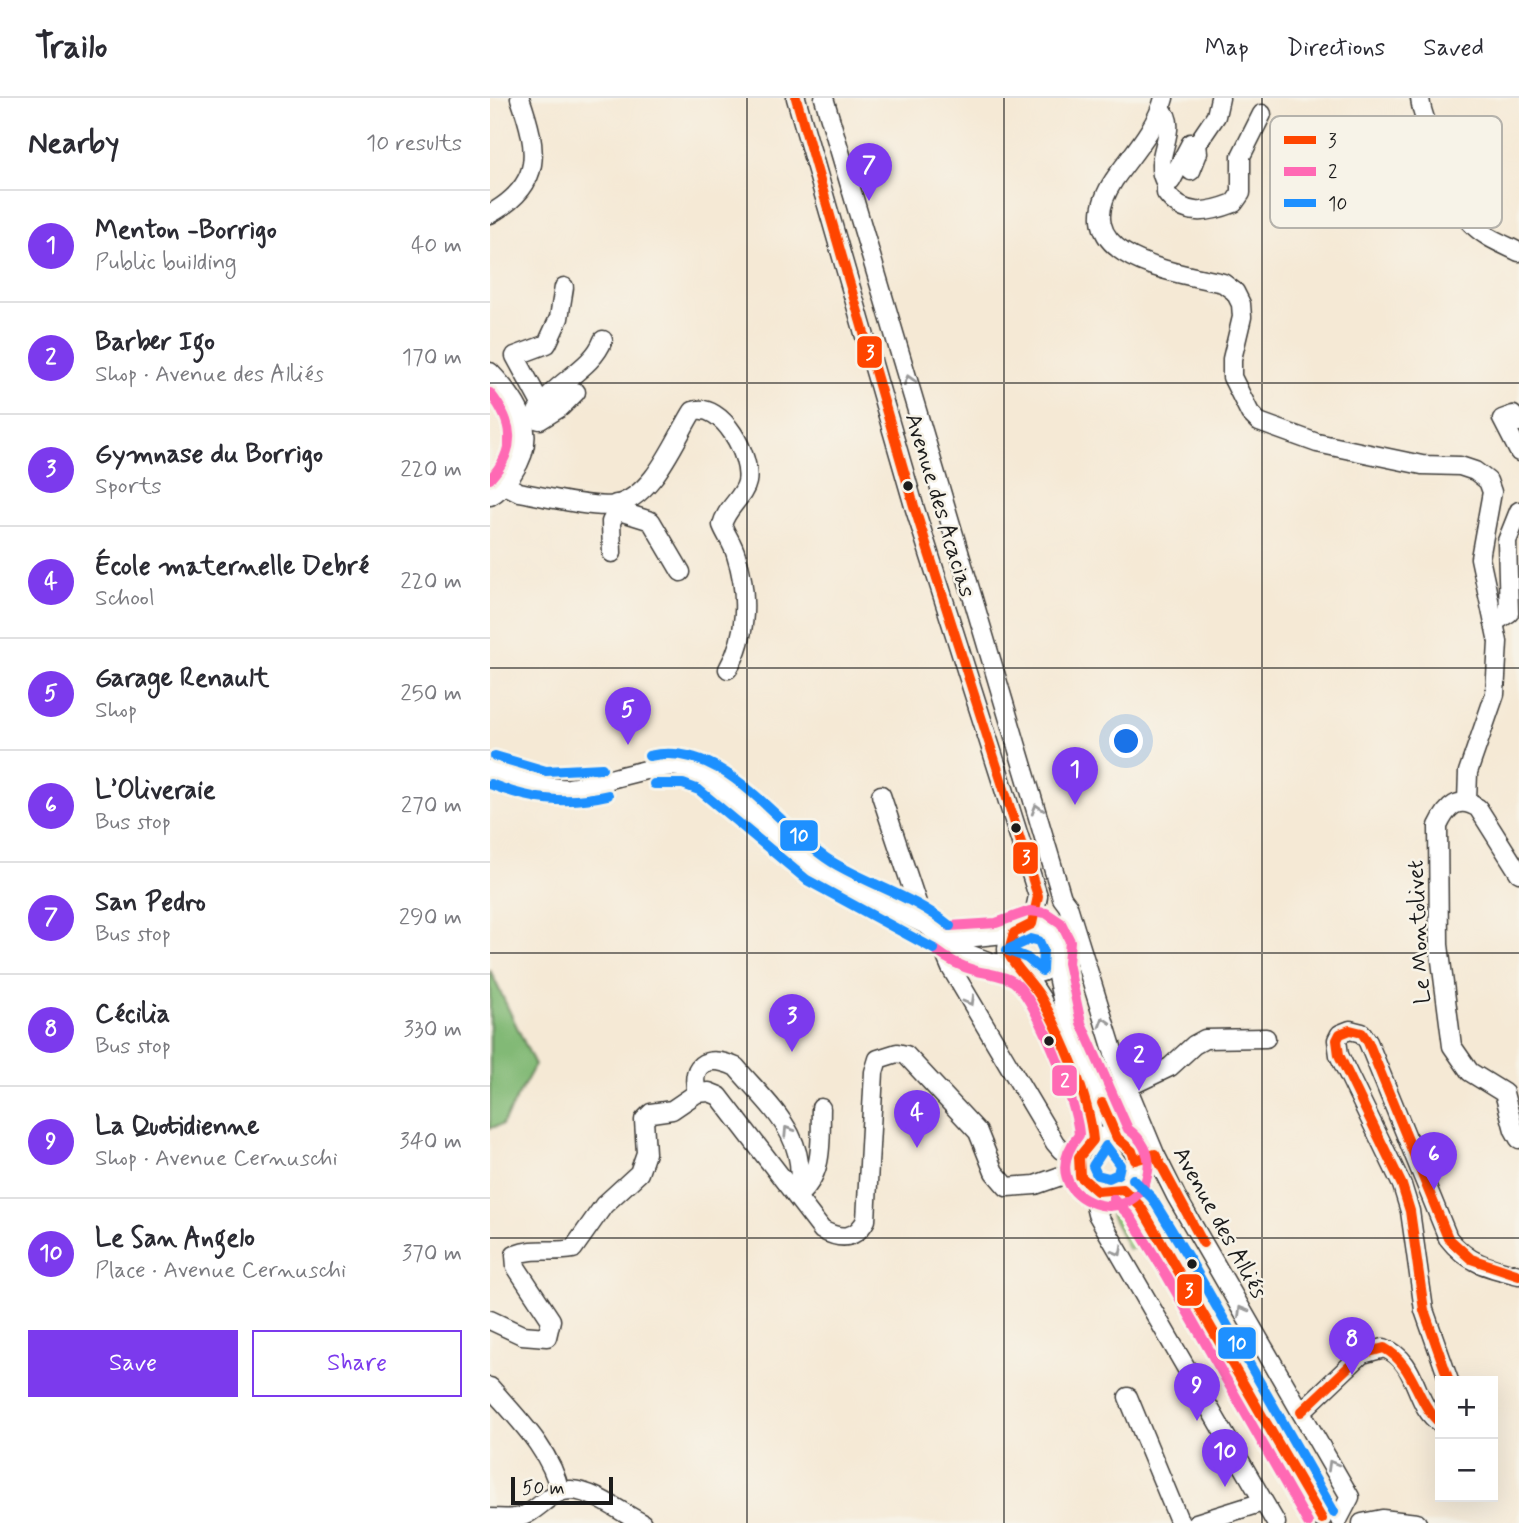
<!DOCTYPE html>
<html lang="en">
<head>
<meta charset="utf-8">
<style>
  body { margin:0; font-family:Mynerve,sans-serif; background:#f7f7f7; color:#2b2b33 }
  .controls { position:absolute; right:21px; bottom:21px; display:grid; overflow:hidden; border-radius:0px; box-shadow:0 7px 28px #0002 }
  .controls button { width:63px; height:63px; display:grid; place-items:center; padding:0; border:0; border-bottom:2px solid #e1e1e2; background:#fff; color:#2b2b33; font:35px sans-serif }
  .scale { position:absolute; left:21px; bottom:18px; width:102px; box-sizing:border-box; padding-left:7px; border:4px solid #1c1c1c; border-top:0; font-size:19px; line-height:24px; white-space:nowrap; color:#1c1c1c; -webkit-text-stroke:5px #f7f3e8; paint-order:stroke }
  .you { position:absolute; left:637px; top:644px; width:24px; height:24px; margin:-18px; border:5px solid #fff; border-radius:50%; background:#1a73e8; box-shadow:0 0 0 10px #1a73e833 }
  .badge { display:grid; place-items:center; width:46px; height:46px; border-radius:50%; background:#7c3aed; color:#fff; font-size:23px; font-weight:700 }
  .pin { position:absolute; translate:-50% -58px; filter:drop-shadow(0 2px 4px #0008) }
  .pin::after { content:''; position:absolute; top:37px; width:24px; height:21px; background:inherit; clip-path:polygon(0 0,100% 0,50% 100%) }
  .list { margin:0; padding:0; list-style:none }
  h2 { display:flex; justify-content:space-between; align-items:center; height:91px; margin:0; padding:0 28px; font-size:30px }
  h2 small { font-size:23px; font-weight:400; color:#7c7c81 }
  .list li { display:grid; grid-template-columns:46px 1fr auto; gap:21px; align-items:center; box-sizing:border-box; height:112px; padding:0 28px; border-top:2px solid #e1e1e2 }
  .list b { display:block; font-size:26px; white-space:nowrap }
  .list p { margin:0; font-size:23px; white-space:nowrap; color:#7c7c81 }
  .list em { font-size:23px; font-style:normal; color:#7c7c81 }
  .actions { display:flex; gap:14px; padding:21px 28px }
  .actions a { flex:1; padding:16px 0; border:2px solid #7c3aed; border-radius:0px; text-align:center; font-size:24px; color:#7c3aed }
  .actions .main { background:#7c3aed; color:#fff }
  .map { position:relative; flex:none; width:1029px; height:1425px; overflow:hidden }
  header { display:flex; align-items:center; gap:42px; box-sizing:border-box; height:98px; padding:0 35px; background:#fff; border-bottom:2px solid #e1e1e2 }
  header strong { font-size:33px }
  nav { display:flex; gap:38px; margin-inline-start:auto; font-size:24px }
  main { display:flex }
  aside { flex:1; background:#fff }
  .map>svg:first-child { display:block }
</style>
</head>
<body>
<header>
<strong>Trailo</strong>
<nav><a>Map</a><a>Directions</a><a>Saved</a></nav>
</header>
<main>
<aside>
<h2>Nearby<small>10 results</small></h2>
<ul class="list">
<li><span class="badge">1</span><div><b>Menton -Borrigo</b><p>Public building</p></div><em>40 m</em></li>
<li><span class="badge">2</span><div><b>Barber Igo</b><p>Shop · Avenue des Alliés</p></div><em>170 m</em></li>
<li><span class="badge">3</span><div><b>Gymnase du Borrigo</b><p>Sports</p></div><em>220 m</em></li>
<li><span class="badge">4</span><div><b>École maternelle Debré</b><p>School</p></div><em>220 m</em></li>
<li><span class="badge">5</span><div><b>Garage Renault</b><p>Shop</p></div><em>250 m</em></li>
<li><span class="badge">6</span><div><b>L’Oliveraie</b><p>Bus stop</p></div><em>270 m</em></li>
<li><span class="badge">7</span><div><b>San Pedro</b><p>Bus stop</p></div><em>290 m</em></li>
<li><span class="badge">8</span><div><b>Cécilia</b><p>Bus stop</p></div><em>330 m</em></li>
<li><span class="badge">9</span><div><b>La Quotidienne</b><p>Shop · Avenue Cernuschi</p></div><em>340 m</em></li>
<li><span class="badge">10</span><div><b>Le San Angelo</b><p>Place · Avenue Cernuschi</p></div><em>370 m</em></li>
</ul>
<div class="actions"><a class="main">Save</a><a>Share</a></div>
</aside>
<div class="map">
<svg width="1029" height="1425" viewBox="0 0 1029 1425">
  <rect width="100%" height="100%" fill="#f7f3e8"/>
  <filter id="ink" filterUnits="userSpaceOnUse"><feTurbulence type="fractalNoise" baseFrequency=".0143" numOctaves="2"/><feDisplacementMap in="SourceGraphic" scale="14" xChannelSelector="R" yChannelSelector="G"/><feConvolveMatrix kernelMatrix="1 2 1 2 8 2 1 2 1" color-interpolation-filters="sRGB"/></filter>
  <filter id="wash" filterUnits="userSpaceOnUse"><feTurbulence type="fractalNoise" baseFrequency=".00686" numOctaves="4" result="noise"/><feDisplacementMap in="SourceGraphic" scale="28" xChannelSelector="R" yChannelSelector="G"/><feGaussianBlur stdDeviation="1.57" result="paint"/><feColorMatrix in="noise" values="0 0 0 0 0 0 0 0 0 0 0 0 0 0 0 0 0 1.4 0 .05"/><feComposite in="paint" operator="in"/></filter>
  <g filter="url(#wash)">
    <rect width="100%" height="100%" fill="#f5e9d5"/>
    <polygon fill="#a3d98a" stroke="#607a53" stroke-width="2" points="631,1102 656,1141 639,1152 614,1103"/>
    <polygon fill="#82b976" stroke="#4f6a49" stroke-width="2" points="0,872 45,967 12,1027 0,1030"/>
  </g>
  <g filter="url(#ink)">
    <g fill="none" stroke-linecap="round" stroke-linejoin="round">
      <defs>
        <g id="minor">
          <polyline points="306,0 424,408 548,798 542,826"/>
          <polyline points="334,0 572,800 578,808 626,962 665,1056 686,1098 860,1399 849,1420"/>
          <path d="M674,0C666,31 642,56 624,82C573,160 684,174 733,185L745,194L751,206L752,219L742,261V279L760,315L769,324L827,345L932,367L970,368L985,373L998,383L1002,394L990,460L1008,544L1005,596L978,674L977,703"/>
          <path d="M930,0C933,30 952,48 963,75C970,92 968,112 982,126C994,139 1013,146 1029,154"/>
          <path d="M671,11C692,30 659,62 676,85L681,83L701,45L707,46L708,55L701,73"/>
          <polyline points="707,46 726,18 730,0"/>
          <path d="M676,85V95C694,120 718,115 744,105L751,95V58L772,16"/>
          <path d="M0,116C54,86 48,52 30,0"/>
          <path d="M0,274C29,304 50,335 23,375C16,384 10,393 0,398"/>
          <polyline points="51,306 25,258 57,246 69,220 74,189"/>
          <path d="M47,314C62,285 102,272 113,242"/>
          <polyline points="43,320 50,322 71,309 86,294"/>
          <polyline points="1029,324 1023,317 1012,321 1029,354"/>
          <path d="M15,387L29,394C52,398 104,411 125,407C164,398 184,343 203,313C232,303 262,359 257,384C254,399 236,410 232,427C236,437 243,446 246,457C258,494 258,537 238,571"/>
          <polyline points="126,406 129,413 161,423 191,474"/>
          <polyline points="122,455 121,424 128,410"/>
          <polyline points="1005,524 1019,515 1017,443 1029,413"/>
          <path d="M0,671C24,681 52,692 79,690C109,687 164,665 190,669C201,671 211,677 221,681L338,779L438,828L471,853L500,864L524,868"/>
          <polyline points="391,697 427,805 423,820"/>
          <path d="M1029,775L988,710C968,697 957,709 948,728L949,847L962,948L980,974L1014,995L1024,1032L1029,1041"/>
          <circle cx="542" cy="851" r="25"/>
          <polyline points="456,842 455,856 461,870 565,1045 571,1052 589,1059"/>
          <polyline points="456,842 524,835"/>
          <polyline points="564,864 578,929 627,1040"/>
          <polyline points="535,875 551,900 596,1003 601,1017 603,1042"/>
          <polyline points="636,990 680,969 704,947 715,941 776,940"/>
          <path d="M207,995C199,963 220,957 246,969C280,1009 321,1040 307,1098"/>
          <circle cx="617" cy="1067" r="29"/>
          <polyline points="601,1091 607,1116 786,1425"/>
          <polyline points="633,1091 651,1109 689,1171 832,1421"/>
          <path d="M307,1098C335,1076 330,1043 331,1010"/>
          <path d="M0,1222L32,1237L57,1239L61,1222L26,1169L25,1157C44,1149 63,1155 83,1151L114,1107L149,1075L156,1055L154,1022L161,1015L182,1012L207,995L219,994L229,998L332,1132C351,1142 365,1142 376,1122L384,974L388,961L407,955L416,957L488,1034L504,1074L517,1089L545,1087L588,1072"/>
          <path d="M959,1283L934,1212L920,1113L912,1087L849,957L847,942L850,936L860,932L872,935L878,944L958,1140C977,1165 999,1170 1029,1177"/>
          <path d="M0,1289C27,1320 61,1352 70,1394"/>
          <polyline points="638,1299 690,1425"/>
          <path d="M811,1314L872,1256L894,1250C929,1263 923,1307 950,1325"/>
          <path d="M0,1420C11,1420 23,1422 33,1418C50,1411 61,1392 81,1392C104,1393 132,1415 152,1425"/>
          <polyline points="706,1425 773,1404"/>
          <polyline points="872,1425 892,1421 927,1425"/>
        </g>
      </defs>
      <use href="#minor" stroke="#3d3b38" stroke-width="21"/>
      <use href="#minor" stroke="#fff" stroke-width="18"/>
      <defs>
        <g id="bus-1">
          <path d="M306,0L424,408L548,798L542,826L524,835L518,855C526,871 540,882 550,898C572,937 599,998 603,1042L589,1059L590,1078L607,1093L633,1091L651,1109L832,1421"/>
          <polyline points="612,1005 627,1040 642,1053 645,1062 665,1056 713,1145"/>
          <polyline points="959,1283 934,1212 920,1113 912,1087 849,957 847,942 850,936 860,932 872,935 878,944 958,1140 981,1161 1029,1177"/>
          <path d="M811,1314L872,1256L894,1250C925,1267 925,1303 950,1325"/>
        </g>
        <g id="bus-2">
          <path d="M0,295C24,325 27,351 0,381"/>
          <path d="M444,851C458,862 471,869 487,873C499,876 514,877 524,884C547,901 588,1008 589,1037C537,1100 648,1140 658,1073C661,1056 652,1041 638,1031L591,925L578,865L580,843L571,825L556,815L540,813L506,825L460,828"/>
          <polyline points="623,1101 640,1118 677,1178 818,1425"/>
        </g>
        <g id="bus-3">
          <polyline points="5,658 56,673 112,670"/>
          <path d="M159,658C236,641 285,728 342,764C380,787 425,799 460,828"/>
          <path d="M0,686C41,702 75,707 118,697"/>
          <polyline points="164,686 193,686 209,692 317,782 444,851"/>
          <polygon points="541,841 549,843 553,852 552,873 537,860 517,852"/>
          <polygon points="616,1048 630,1067 628,1076 619,1080 607,1077 603,1068"/>
          <polyline points="643,1081 662,1100 701,1164 844,1414"/>
        </g>
      </defs>
      <use href="#bus-1" stroke="#f7f3e8" stroke-width="16"/>
      <use href="#bus-2" stroke="#f7f3e8" stroke-width="16"/>
      <use href="#bus-3" stroke="#f7f3e8" stroke-width="16"/>
      <use href="#bus-1" stroke="#ff4500" stroke-width="10"/>
      <use href="#bus-2" stroke="#ff69b4" stroke-width="10"/>
      <use href="#bus-3" stroke="#1e90ff" stroke-width="10"/>
    </g>
    <defs><path id="oneway-chevron" d="M-2-3.5L2.5 0L-2 3.5" fill="none" stroke-width="1.6" stroke-linecap="round" stroke-linejoin="round" transform="scale(1.75)"/></defs>
    <g stroke="#999">
      <use href="#oneway-chevron" transform="translate(419 282) rotate(-107)"/>
      <use href="#oneway-chevron" transform="translate(547 711) rotate(-107)"/>
      <use href="#oneway-chevron" transform="translate(480 903) rotate(60)"/>
      <use href="#oneway-chevron" transform="translate(614 924) rotate(-107)"/>
      <use href="#oneway-chevron" transform="translate(298 1033) rotate(-123)"/>
      <use href="#oneway-chevron" transform="translate(628 1153) rotate(61)"/>
      <use href="#oneway-chevron" transform="translate(752 1213) rotate(-120)"/>
      <use href="#oneway-chevron" transform="translate(842 1367) rotate(-120)"/>
    </g>
  </g>
  <path fill="none" stroke="#1c1c1c" stroke-width="2" stroke-opacity="0.55" d="M257,0V1425M514,0V1425M772,0V1425M0,285H1029M0,570H1029M0,855H1029M0,1140H1029"/>
  <g fill="#1c1c1c" stroke="#f7f3e8" stroke-width="2.5">
    <circle cx="418" cy="388" r="6"/>
    <circle cx="526" cy="730" r="6"/>
    <circle cx="559" cy="943" r="6"/>
    <circle cx="702" cy="1166" r="6"/>
  </g>
  <g text-anchor="middle" stroke-width="5" stroke-linejoin="round" paint-order="stroke">
    <g font-size="23" fill="#1c1c1c" stroke="#f7f3e8">
      <text transform="translate(451 407) rotate(73)" y="8">Avenue des Acacias</text>
      <text transform="translate(928 834) rotate(-93)" y="8">Le Montolivet</text>
      <text transform="translate(731 1124) rotate(61)" y="8">Avenue des Alliés</text>
    </g>
  </g>
  <rect x="780" y="18" width="232" height="112" rx="10" fill="#f7f3e8" stroke="#b5b2ab" stroke-width="2"/>
  <rect x="794" y="38" width="32" height="8" fill="#ff4500"/>
  <rect x="794" y="69" width="32" height="9" fill="#ff69b4"/>
  <rect x="794" y="101" width="32" height="8" fill="#1e90ff"/>
  <g font-size="19" fill="#1c1c1c">
    <text x="838" y="49">3</text>
    <text x="838" y="80">2</text>
    <text x="838" y="112">10</text>
  </g>
  <g stroke="#f7f3e8" stroke-width="2.5">
    <rect x="366" y="237" width="27" height="34" rx="7" fill="#ff4500"/>
    <rect x="289" y="721" width="40" height="33" rx="7" fill="#1e90ff"/>
    <rect x="522" y="743" width="27" height="34" rx="7" fill="#ff4500"/>
    <rect x="561" y="966" width="27" height="33" rx="7" fill="#ff69b4"/>
    <rect x="686" y="1175" width="27" height="34" rx="7" fill="#ff4500"/>
    <rect x="727" y="1228" width="40" height="34" rx="7" fill="#1e90ff"/>
  </g>
  <g font-size="19" text-anchor="middle" font-weight="bold" fill="#fff">
    <text x="380" y="261">3</text>
    <text x="309" y="744">10</text>
    <text x="536" y="766">3</text>
    <text x="575" y="989">2</text>
    <text x="699" y="1199">3</text>
    <text x="747" y="1252">10</text>
  </g>
</svg>
<div class="controls">
<button>+</button>
<button>−</button>
</div>
<div class="scale">50 m</div>
<div class="you"></div>
<div class="pin badge" style="left:585px;top:707px">1</div>
<div class="pin badge" style="left:649px;top:993px">2</div>
<div class="pin badge" style="left:302px;top:954px">3</div>
<div class="pin badge" style="left:427px;top:1050px">4</div>
<div class="pin badge" style="left:138px;top:647px">5</div>
<div class="pin badge" style="left:944px;top:1092px">6</div>
<div class="pin badge" style="left:379px;top:103px">7</div>
<div class="pin badge" style="left:862px;top:1277px">8</div>
<div class="pin badge" style="left:707px;top:1323px">9</div>
<div class="pin badge" style="left:735px;top:1389px">10</div>
</div>
</main>
</body>
</html>
